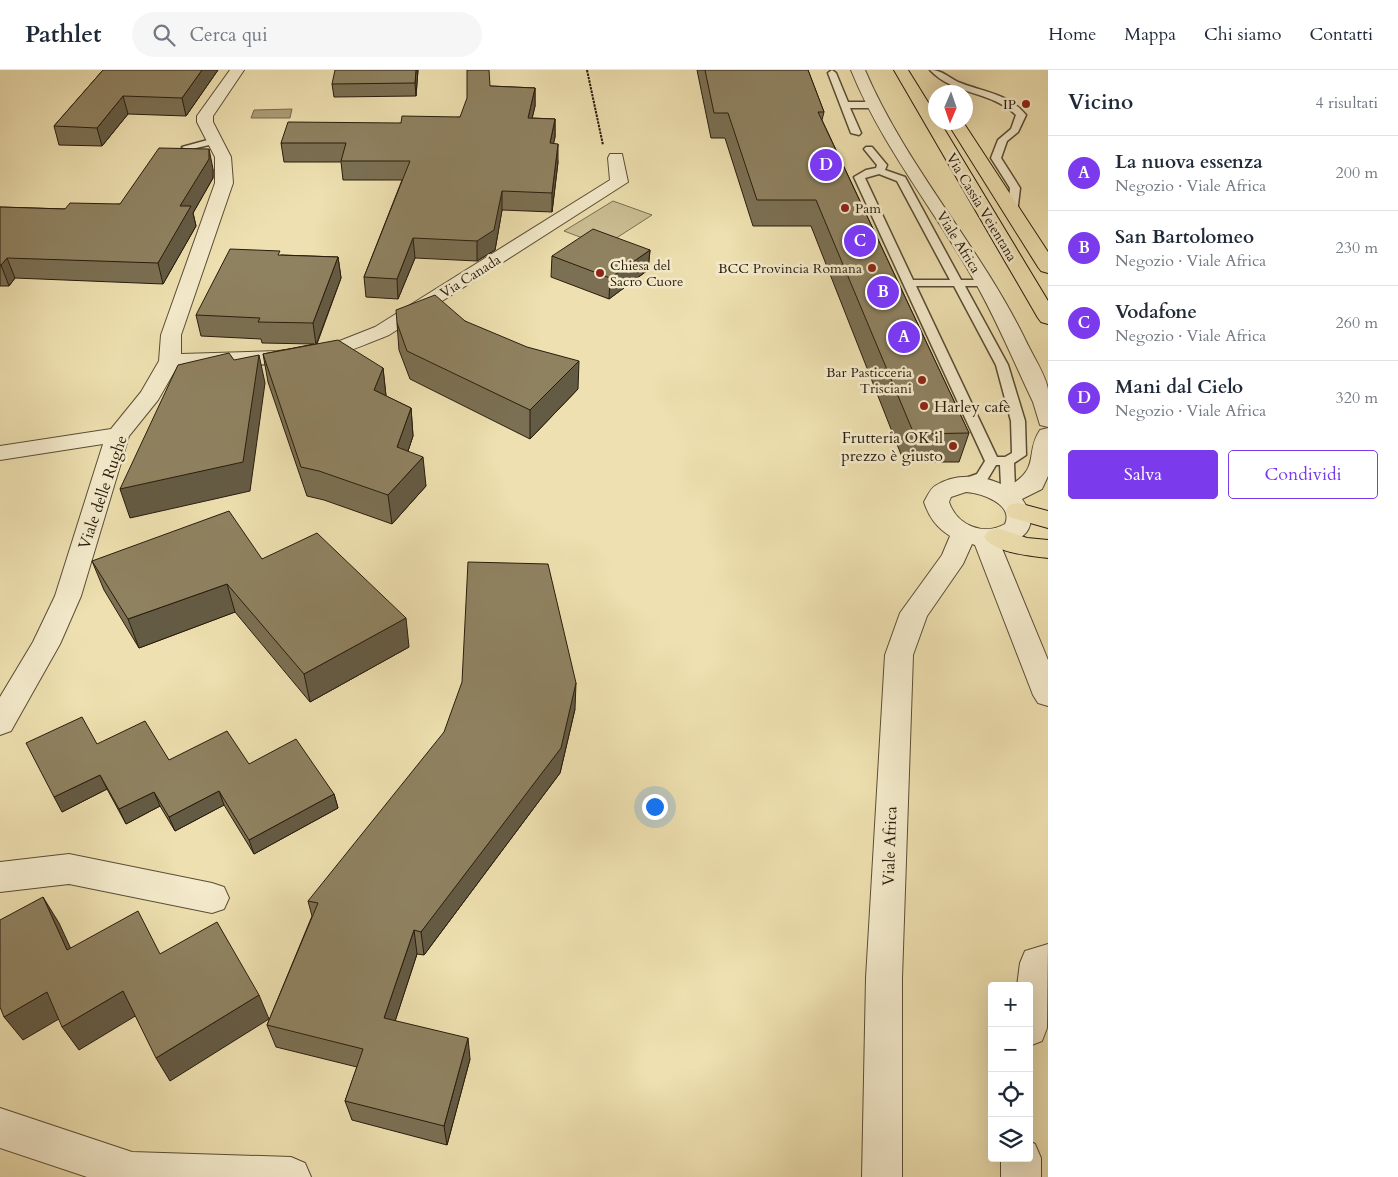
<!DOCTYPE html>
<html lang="it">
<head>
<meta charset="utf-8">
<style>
  body { margin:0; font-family:Cardo,serif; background:#f6f6f7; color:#1f2937 }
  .controls { position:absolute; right:15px; bottom:15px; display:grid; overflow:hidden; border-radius:5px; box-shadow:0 5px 20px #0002 }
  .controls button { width:45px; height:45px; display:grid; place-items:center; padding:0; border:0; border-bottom:1px solid #e0e1e3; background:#fff; color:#1f2937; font:25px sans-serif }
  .compass { position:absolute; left:928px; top:15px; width:45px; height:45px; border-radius:50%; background:#fff; box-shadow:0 5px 20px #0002; rotate:182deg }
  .you { position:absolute; left:654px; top:736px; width:18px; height:18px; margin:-12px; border:4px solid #fff; border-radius:50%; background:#1a73e8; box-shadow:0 0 0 8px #1a73e833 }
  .badge { display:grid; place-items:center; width:32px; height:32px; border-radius:50%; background:#7c3aed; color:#fff; font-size:16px; font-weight:700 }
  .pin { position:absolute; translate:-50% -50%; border:2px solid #fff; box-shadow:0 1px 5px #0006 }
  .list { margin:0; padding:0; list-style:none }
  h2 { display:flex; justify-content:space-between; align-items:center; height:65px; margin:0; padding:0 20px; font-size:21px }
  h2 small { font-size:16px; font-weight:400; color:#747a83 }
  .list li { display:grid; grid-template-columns:32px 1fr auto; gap:15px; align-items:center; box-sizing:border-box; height:75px; padding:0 20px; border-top:1px solid #e0e1e3 }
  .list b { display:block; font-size:19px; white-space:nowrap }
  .list p { margin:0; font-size:16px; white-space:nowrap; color:#747a83 }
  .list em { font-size:16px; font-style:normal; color:#747a83 }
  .actions { display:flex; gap:10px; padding:15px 20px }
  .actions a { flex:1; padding:11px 0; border:1px solid #7c3aed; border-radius:5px; text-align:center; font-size:18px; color:#7c3aed }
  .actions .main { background:#7c3aed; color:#fff }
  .icon { flex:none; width:28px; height:28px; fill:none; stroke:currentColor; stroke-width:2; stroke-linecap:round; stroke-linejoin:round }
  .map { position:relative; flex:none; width:1048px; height:1107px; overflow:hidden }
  header { display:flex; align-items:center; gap:30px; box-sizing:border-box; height:70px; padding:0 25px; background:#fff; border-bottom:1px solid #e0e1e3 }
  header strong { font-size:24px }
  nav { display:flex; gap:28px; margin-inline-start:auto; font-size:18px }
  .search { width:350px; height:45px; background:#f6f6f7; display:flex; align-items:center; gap:12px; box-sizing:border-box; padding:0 18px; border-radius:28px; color:#747a83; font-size:19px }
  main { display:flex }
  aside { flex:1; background:#fff }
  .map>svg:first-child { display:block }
</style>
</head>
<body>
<header>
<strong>Pathlet</strong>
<div class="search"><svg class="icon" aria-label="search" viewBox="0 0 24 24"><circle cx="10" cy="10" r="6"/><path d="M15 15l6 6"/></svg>Cerca qui</div>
<nav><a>Home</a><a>Mappa</a><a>Chi siamo</a><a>Contatti</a></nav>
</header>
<main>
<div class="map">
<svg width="1048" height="1107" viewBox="0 0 1048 1107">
  <rect width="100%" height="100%" fill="#eee0b0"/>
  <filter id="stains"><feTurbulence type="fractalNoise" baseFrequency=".004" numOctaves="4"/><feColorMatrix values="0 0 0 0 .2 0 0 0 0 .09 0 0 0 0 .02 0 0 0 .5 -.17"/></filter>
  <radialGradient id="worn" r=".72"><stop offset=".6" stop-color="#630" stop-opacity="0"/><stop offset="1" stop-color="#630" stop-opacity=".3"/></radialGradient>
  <polygon fill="#ccbf94" stroke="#7a6e50" points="613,131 652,145 604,176 564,161"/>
  <polygon fill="#ab9d78" stroke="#77694d" points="292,39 290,48 251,48 254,40"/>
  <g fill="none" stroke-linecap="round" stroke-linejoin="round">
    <defs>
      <g id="lane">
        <polygon points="832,0 836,3 848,32 873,32 878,35 873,38 850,38 861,63 859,65 851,63 828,3"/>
        <path d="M930,0C942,0 948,7 958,12C982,22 1008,23 1026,45L1018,62L1007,71L1001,88L1020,118L1017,143H1009L1008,141L1010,118L991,88L998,70L1011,59L1016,45C992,21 953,25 930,0Z"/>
        <polygon points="215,68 218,69 218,73 187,80 182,77"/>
        <path d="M866,77H872L887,95L885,100L905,107L961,210H985L991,213L985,216H965L1008,295L1025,351L1026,385L1014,393L1015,419L1013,422L998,427L991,422L993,419L1001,416L1000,395H996L987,410L960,420L953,415L955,412L977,404L985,391L854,107L866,100L876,98L877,95L864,79ZM879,104L897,111L950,210H913L865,108ZM916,216H954L996,295L1011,351L1012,383L1005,387H997Z"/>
      </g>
      <g id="street">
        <path d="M230,0H244L213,46V52L231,87L233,113L181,265V284L278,281L320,276L337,272L375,257L610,110L608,88L610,84H622L628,112L389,265C366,274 345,284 320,289C273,297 225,294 177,297L158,330L129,366L81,526L60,574L11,661L0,665V627L33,572L55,526L103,374L0,390V376L111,359L141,322L159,291L161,265L215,113V87L197,52V46Z"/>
        <path d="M851,0H865C906,96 978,174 1024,267C1030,281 1046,305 1048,319C1048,331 1048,345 1048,357L1040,355L1033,332C1014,292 997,251 975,212C935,140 882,77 851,0Z"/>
        <path d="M1048,358V406L1042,419L1022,429C1040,454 1028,469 1001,476L1048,590V636L1038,633L1033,625L975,475L972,474L963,494L927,546L913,585L902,908V1107H862L866,908L885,585L900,543L942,485L950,466C936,457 929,447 924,432C927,427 930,419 935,416C956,402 986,405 1007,417C1042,398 1024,384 1040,360ZM966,422C981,423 1014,434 1005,454C984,466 957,456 949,432L951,427Z"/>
        <polygon points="69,784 212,813 224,817 229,828 224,839 212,843 69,814 0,822 0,792"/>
        <polygon points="1048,874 1047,958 1042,971 1029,976 1029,916 1017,916 1020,893 1025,881"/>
        <polygon points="0,1038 132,1082 291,1087 305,1093 311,1107 87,1107 0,1078"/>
        <polygon points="1029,1071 1035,1074 1041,1088 1041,1107 1001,1107 1001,1088 1029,1088"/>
      </g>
      <g id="highway">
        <polygon points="894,0 908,0 936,45 936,52 940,52 1048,231 1048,254 1041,252 1038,248"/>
        <polygon points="947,52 963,52 1048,182 1048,203 1041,201 1038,197"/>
        <polygon points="1018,433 1048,441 1048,458 1009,447 1006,441 1009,435"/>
        <path d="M997,458L1027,468L1048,470V488C1031,486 994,483 984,467L988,461Z"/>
      </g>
    </defs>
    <use href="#lane" stroke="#5a4d35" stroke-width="3"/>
    <use href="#street" stroke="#5a4d35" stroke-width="2"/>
    <use href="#highway" stroke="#281c0c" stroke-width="2"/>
    <polyline stroke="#281c0c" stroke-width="2" stroke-dasharray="2.5 1" stroke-linecap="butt" points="587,0 603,75"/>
    <use href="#lane" fill="#f4ebcc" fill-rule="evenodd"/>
    <use href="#street" fill="#f4ebcc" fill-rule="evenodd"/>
    <use href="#highway" fill="#eee0b0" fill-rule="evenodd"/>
  </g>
  <g fill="#7b7053" stroke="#281c0c">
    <polygon points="103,0 218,0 186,46 128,44 102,76 59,75 54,56"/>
    <polygon points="418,0 416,26 334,27 332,14"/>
    <polygon points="697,0 808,0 824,42 822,50 969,363 959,392 904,392 811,156 753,156 725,68 711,68"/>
    <polygon points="490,16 535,18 535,36 532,48 555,49 555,67 553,73 558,92 552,142 502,140 495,180 477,191 415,188 398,229 366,227 364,207 402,110 343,110 341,92 284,92 281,73 401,53 460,47"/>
    <polygon points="213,99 213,108 193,143 196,156 163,214 15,208 9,216 0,216 0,137 65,139 120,134"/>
    <polygon points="650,180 648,200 609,229 551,207 552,186"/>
    <polygon points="281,185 338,187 341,208 317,274 383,298 386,326 411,338 413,366 408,381 426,416 392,454 324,430 307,426 268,312 263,284 314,274 262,273 261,269 201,266 196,245"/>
    <polygon points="465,251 578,319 530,369 410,309 399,280 397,253"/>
    <polygon points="262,489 409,577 310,632 235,542 139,578 104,520 92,491"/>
    <polygon points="575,639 560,703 424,885 417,884 395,951 470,989 447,1075 352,1050 345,1031 357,997 276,977 267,955 312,846 308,831"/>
    <polygon points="97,674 169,690 249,694 334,724 338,738 254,784 224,735 175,761 160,736 126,754 107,719 62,742"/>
  </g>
  <g fill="#645b44" stroke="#281c0c">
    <polygon points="202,0 218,0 186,46 182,28"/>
    <polygon points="416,0 418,0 416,26 415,13"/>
    <polygon points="535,18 535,36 528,66 528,48"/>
    <polygon points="123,26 128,44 102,76 97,58"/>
    <polygon points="555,49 555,67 550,92 550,73"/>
    <polygon points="558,74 558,92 552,142 552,123"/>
    <polygon points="209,79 213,99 213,108 193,143 196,156 163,214 158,193 180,136"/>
    <polygon points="502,121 502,140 495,180 477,191 477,171"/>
    <polygon points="413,168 415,188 398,229 397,209"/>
    <polygon points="650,180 648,200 609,229 610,208"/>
    <polygon points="338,187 341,208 316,275 313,253"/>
    <polygon points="7,188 15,208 9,216 1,195"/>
    <polygon points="259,285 265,313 250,421 130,448 120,419"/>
    <polygon points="579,291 578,319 530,369 530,340"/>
    <polygon points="383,298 386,326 374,320"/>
    <polygon points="411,338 413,366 400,405 397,377"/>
    <polygon points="423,387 426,416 392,454 388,425"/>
    <polygon points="227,514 235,542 139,578 128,549"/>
    <polygon points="406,548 409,577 310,632 304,604"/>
    <polygon points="576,613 575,639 560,703 424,885 421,862"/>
    <polygon points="100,705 107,719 62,742 54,727"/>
    <polygon points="219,721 224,735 175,761 169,747"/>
    <polygon points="154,722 160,736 126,754 119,739"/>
    <polygon points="334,724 338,738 254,784 249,770"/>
    <polygon points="43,827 59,853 83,905 67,880"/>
    <polygon points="414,860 417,884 389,970 384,948"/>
    <polygon points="123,921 137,945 79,980 62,957"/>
    <polygon points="47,922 64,946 23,970 4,947"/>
    <polygon points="259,925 269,949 170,1011 156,988"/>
    <polygon points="468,968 470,989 447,1075 444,1056"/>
  </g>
  <g fill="#8f8261" stroke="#281c0c">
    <polygon points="103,0 202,0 182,28 123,26 97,58 54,56"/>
    <polygon points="335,0 416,0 415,13 332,14"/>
    <polygon points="467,0 489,0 490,16 535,18 528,48 555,49 550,73 558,74 552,123 502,121 494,160 477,171 413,168 397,209 364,207 410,91 341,91 346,73 281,73 288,52 401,53 402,46 460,47 467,28"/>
    <polygon points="705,0 808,0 824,42 818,42 969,363 914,364 816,130 757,130 728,43 714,43"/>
    <polygon points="159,78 209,79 209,89 180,136 191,136 158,193 7,188 1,195 0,195 0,137 65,139 70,133 120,134"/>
    <polygon points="593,159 650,180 610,208 552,186"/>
    <polygon points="230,179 280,181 278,185 338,187 313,253 258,252 260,248 196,245"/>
    <polygon points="435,225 465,251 527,277 579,291 530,340 407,281 397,253 396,240"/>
    <polygon points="338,270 383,298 374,320 411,338 397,377 423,387 388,425 319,401 301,397 263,284"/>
    <polygon points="229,283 234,290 259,285 243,392 120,419 178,295"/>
    <polygon points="229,441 262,489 317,463 406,548 304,604 227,514 128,549 92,491"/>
    <polygon points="468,492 548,494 576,613 561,678 421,862 414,860 384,948 468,968 444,1056 345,1031 363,979 267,955 318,833 308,831 444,662 462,612"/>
    <polygon points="82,647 97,674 145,651 169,690 227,661 249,694 296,669 334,724 249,770 219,721 169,747 154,722 119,739 100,705 54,727 26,673"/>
    <polygon points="43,827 67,880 138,841 160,884 217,852 259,925 156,988 123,921 62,957 47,922 4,947 0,937 0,850"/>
  </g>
  <g fill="#8f2418" stroke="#f4ebcc" stroke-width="2">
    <circle cx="1026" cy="34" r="5"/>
    <circle cx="845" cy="138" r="5"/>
    <circle cx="872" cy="198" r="5"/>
    <circle cx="600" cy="203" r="5"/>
    <circle cx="922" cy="310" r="5"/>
    <circle cx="924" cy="336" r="5"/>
    <circle cx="953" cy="376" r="5"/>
  </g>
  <g text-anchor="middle" stroke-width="5" stroke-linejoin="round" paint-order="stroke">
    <g font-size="14" fill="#281c0c" stroke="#f4ebcc" text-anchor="end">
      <text x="1016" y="39">IP</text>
      <text x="855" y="143" text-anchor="start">Pam</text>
      <text x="610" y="200" text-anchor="start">Chiesa del<tspan x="610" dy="16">Sacro Cuore</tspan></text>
      <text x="862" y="203">BCC Provincia Romana</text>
      <text x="912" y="307">Bar Pasticceria<tspan x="912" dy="16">Trisciani</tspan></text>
    </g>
    <g font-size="14" fill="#281c0c" stroke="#f4ebcc">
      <text transform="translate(982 137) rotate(59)" y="5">Via Cassia Veientana</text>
      <text transform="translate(959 172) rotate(58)" y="5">Viale Africa</text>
      <text transform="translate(470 206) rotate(-32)" y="5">Via Canada</text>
    </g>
    <g font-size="16" fill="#281c0c" stroke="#f4ebcc" text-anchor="start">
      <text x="934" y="342">Harley cafè</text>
      <text x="943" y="373" text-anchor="end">Frutteria OK il<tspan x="943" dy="18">prezzo è giusto</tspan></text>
    </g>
    <g font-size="16" fill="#281c0c" stroke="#f4ebcc">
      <text transform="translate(102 422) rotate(-71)" y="6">Viale delle Rughe</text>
      <text transform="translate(889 776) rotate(-88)" y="6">Viale Africa</text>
    </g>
  </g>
  <rect width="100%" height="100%" filter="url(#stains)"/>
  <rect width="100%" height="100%" fill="url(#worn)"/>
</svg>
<div class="controls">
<button>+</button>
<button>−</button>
<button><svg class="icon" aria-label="locate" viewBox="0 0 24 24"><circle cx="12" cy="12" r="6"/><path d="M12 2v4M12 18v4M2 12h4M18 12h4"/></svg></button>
<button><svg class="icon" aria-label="layers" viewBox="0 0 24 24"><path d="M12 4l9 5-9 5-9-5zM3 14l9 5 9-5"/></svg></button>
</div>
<svg class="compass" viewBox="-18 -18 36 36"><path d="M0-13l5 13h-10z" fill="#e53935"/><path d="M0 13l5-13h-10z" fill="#747a83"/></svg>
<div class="you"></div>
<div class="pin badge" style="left:904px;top:267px">A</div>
<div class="pin badge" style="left:883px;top:222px">B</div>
<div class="pin badge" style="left:860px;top:171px">C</div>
<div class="pin badge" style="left:826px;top:95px">D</div>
</div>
<aside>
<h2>Vicino<small>4 risultati</small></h2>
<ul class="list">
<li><span class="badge">A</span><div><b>La nuova essenza</b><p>Negozio · Viale Africa</p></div><em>200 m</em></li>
<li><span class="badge">B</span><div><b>San Bartolomeo</b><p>Negozio · Viale Africa</p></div><em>230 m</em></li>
<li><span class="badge">C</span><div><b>Vodafone</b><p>Negozio · Viale Africa</p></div><em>260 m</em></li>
<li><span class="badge">D</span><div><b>Mani dal Cielo</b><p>Negozio · Viale Africa</p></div><em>320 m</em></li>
</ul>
<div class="actions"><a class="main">Salva</a><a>Condividi</a></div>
</aside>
</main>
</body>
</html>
